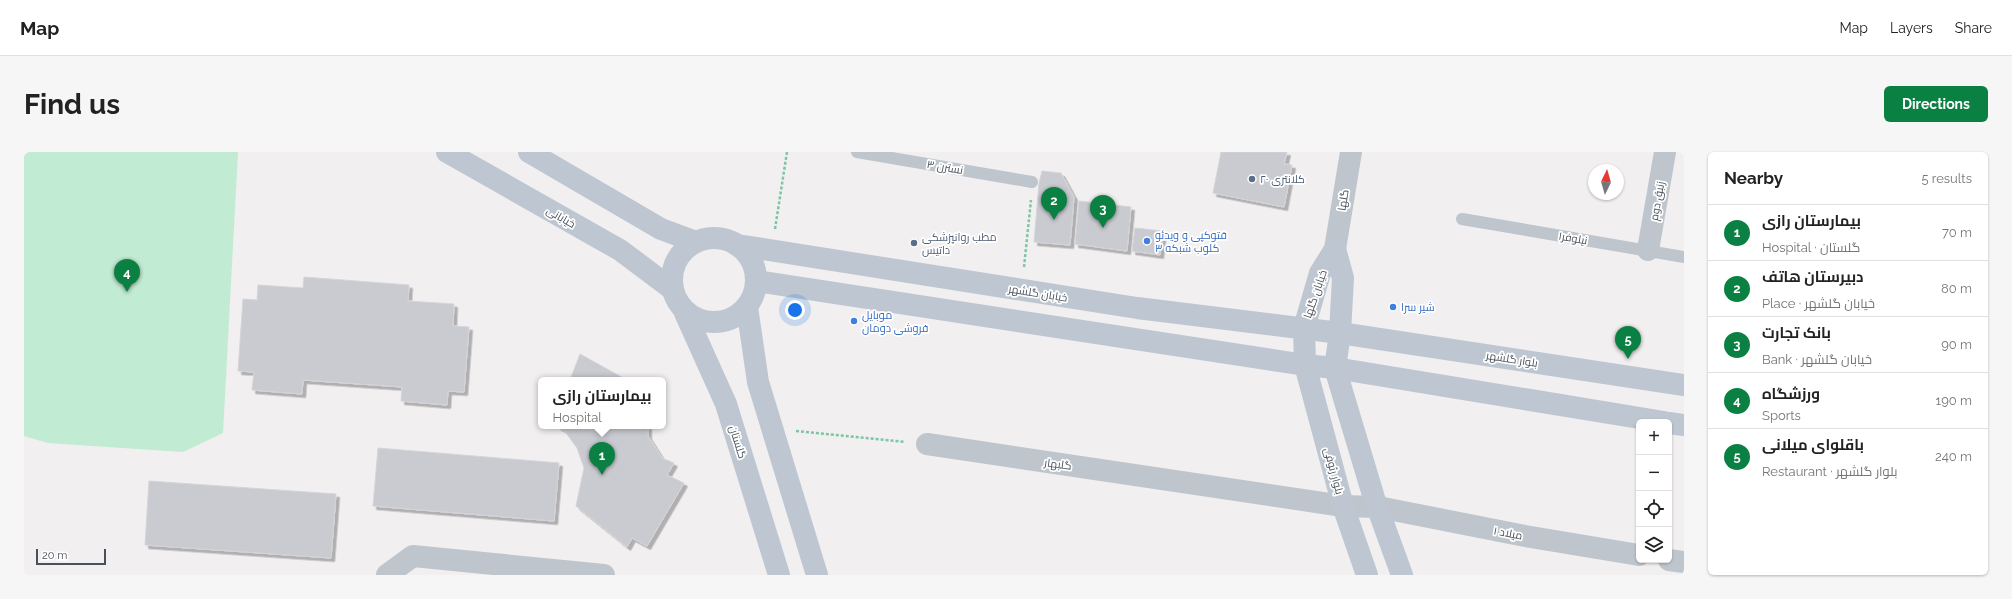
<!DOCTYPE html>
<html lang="en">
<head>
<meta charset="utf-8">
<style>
  body { margin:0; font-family:Raleway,Cairo,sans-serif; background:#f6f6f6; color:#222 }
  .controls { position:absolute; right:12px; bottom:12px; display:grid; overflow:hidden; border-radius:6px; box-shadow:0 1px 3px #0004 }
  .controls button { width:36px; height:36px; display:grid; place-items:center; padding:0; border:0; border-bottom:1px solid #e0e0e0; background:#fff; color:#222; font:20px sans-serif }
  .compass { position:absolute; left:1564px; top:12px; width:36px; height:36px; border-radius:50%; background:#fff; box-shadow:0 1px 3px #0004; rotate:5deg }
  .scale { position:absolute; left:12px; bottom:10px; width:70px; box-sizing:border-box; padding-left:4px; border:2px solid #48515a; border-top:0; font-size:11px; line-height:14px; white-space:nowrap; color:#48515a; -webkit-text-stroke:3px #fff; paint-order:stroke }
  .you { position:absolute; left:771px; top:158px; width:14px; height:14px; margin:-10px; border:3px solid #fff; border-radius:50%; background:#1a73e8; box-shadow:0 0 0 6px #1a73e833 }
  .badge { display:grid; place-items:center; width:26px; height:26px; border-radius:50%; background:#0b8043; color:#fff; font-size:13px; font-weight:700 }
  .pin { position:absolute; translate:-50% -33px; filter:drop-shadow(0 1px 2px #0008) }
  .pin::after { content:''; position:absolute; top:21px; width:14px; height:12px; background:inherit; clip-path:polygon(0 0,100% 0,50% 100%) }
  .popup { position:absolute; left:514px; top:225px; width:128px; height:52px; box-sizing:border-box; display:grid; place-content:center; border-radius:6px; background:#fff; filter:drop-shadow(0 1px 3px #0005); font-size:13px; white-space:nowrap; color:#767676 }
  .popup b { font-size:15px; color:#222 }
  .popup::after { content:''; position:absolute; left:50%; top:100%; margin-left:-8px; border:8px solid transparent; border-top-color:#fff }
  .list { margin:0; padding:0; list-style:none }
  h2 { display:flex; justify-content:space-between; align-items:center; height:52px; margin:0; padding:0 16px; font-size:17px }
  h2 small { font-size:13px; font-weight:400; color:#767676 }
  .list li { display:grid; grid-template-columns:26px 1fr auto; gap:12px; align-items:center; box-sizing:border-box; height:56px; padding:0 16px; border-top:1px solid #e0e0e0 }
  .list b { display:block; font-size:15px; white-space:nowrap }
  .list p { margin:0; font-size:13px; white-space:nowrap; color:#767676 }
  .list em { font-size:13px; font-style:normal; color:#767676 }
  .icon { flex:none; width:22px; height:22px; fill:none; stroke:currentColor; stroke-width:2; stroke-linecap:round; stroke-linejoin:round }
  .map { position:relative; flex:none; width:1660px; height:423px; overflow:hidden; border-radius:6px }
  header { display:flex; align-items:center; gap:24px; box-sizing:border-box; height:56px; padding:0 20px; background:#fff; border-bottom:1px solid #e0e0e0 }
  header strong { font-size:19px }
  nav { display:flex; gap:22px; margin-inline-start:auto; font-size:14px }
  .intro { display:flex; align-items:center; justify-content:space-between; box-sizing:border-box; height:96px; padding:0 24px }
  h1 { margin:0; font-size:28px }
  .button { padding:10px 18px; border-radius:6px; background:#0b8043; color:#fff; font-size:14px; font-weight:700 }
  main { display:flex; gap:24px; padding:0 24px }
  aside { flex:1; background:#fff; border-radius:6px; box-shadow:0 1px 3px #0004 }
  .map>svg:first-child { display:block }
</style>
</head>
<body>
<header>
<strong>Map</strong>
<nav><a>Map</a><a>Layers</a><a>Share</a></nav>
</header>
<div class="intro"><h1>Find us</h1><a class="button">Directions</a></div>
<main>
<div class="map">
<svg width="1660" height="423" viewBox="0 0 1660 423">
  <defs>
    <filter id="shadow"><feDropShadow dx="3.5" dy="3.5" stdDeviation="0" flood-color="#0004"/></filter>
  </defs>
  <rect width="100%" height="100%" fill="#f1efef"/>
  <polygon fill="#c1ebd2" points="0,0 214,0 199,281 159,300 24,291 0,284"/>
  <g fill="#c9cbd1" stroke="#d3d5da" filter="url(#shadow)">
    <polygon points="1197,0 1263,0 1260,12 1268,13 1260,55 1189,41"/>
    <polygon points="1018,19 1037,21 1050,45 1046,93 1010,90 1015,31"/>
    <polygon points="1055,49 1107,55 1103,99 1051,92"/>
    <polygon points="1111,76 1139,79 1136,103 1108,99"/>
    <polygon points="280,125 385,133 384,149 430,152 429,174 445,175 440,240 424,239 423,253 377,249 378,235 279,228 278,242 228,238 230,220 214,219 219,147 233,148 234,133 279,136"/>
    <polygon points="556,202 603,228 546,228"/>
    <polygon points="533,274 624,274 624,284 638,306 650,311 643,323 660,331 623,394 608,386 603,395 552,354 560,316 553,296 540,278"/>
    <polygon points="354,296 535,311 530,369 349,354"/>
    <polygon points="125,329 312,342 307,406 121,393"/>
  </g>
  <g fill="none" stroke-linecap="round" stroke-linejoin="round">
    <g stroke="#7cc6a4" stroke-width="2.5" stroke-dasharray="3 2" stroke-linecap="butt">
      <polyline points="751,77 763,0"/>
      <polyline points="1000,115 1007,48"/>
      <polyline points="772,279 881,290"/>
    </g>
    <g stroke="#bec5cc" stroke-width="12">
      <polyline points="833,0 1008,30"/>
      <polyline points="1438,67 1660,105"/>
    </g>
    <g stroke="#bec5cc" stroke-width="22">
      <polyline points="1624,98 1641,0"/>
      <polyline points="903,292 1319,354 1354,355 1501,384 1615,403"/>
      <polyline points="1645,408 1660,410"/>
      <polyline points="363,423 389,404 580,423"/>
    </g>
    <polyline stroke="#bec5cc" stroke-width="22" points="1311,97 1327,0"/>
    <g stroke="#bec6d1" stroke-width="22">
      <polyline points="423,0 596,98 648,137"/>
      <polyline points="505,0 637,77 672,90"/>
      <circle cx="690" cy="128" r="42"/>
      <polyline points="713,93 1113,156 1316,181 1660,233"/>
      <polyline points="1311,97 1296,121 1280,176 1281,213 1319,354 1343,423"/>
      <polyline points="1311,97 1319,126 1316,181 1311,216 1350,346 1378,423"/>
      <polyline points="732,129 1281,213 1311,216 1640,270"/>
      <polyline points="723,155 734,230 793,423"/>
      <polyline points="661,161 702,252 755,423"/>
      <polyline points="1645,271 1660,273"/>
    </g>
  </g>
  <g fill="#5c6f8a" stroke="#fff" stroke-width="1.5">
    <circle cx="1228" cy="27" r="4"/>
    <circle cx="890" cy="91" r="4"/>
  </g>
  <g fill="#3f7fe0" stroke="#fff" stroke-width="1.5">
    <circle cx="1123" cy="89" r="4"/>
    <circle cx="1369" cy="155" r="4"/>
    <circle cx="830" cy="169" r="4"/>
  </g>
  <g text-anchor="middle" stroke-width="3.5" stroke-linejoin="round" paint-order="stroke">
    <g font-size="11" fill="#48515a" stroke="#fff">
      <text transform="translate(921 15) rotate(10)" y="4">نسترن ٣</text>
      <text transform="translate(1319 48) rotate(-81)" y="4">گلها</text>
      <text transform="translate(1633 49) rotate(-80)" y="4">زنبق دوم</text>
      <text transform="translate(537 65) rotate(30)" y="4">خیابانی</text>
      <text transform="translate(1549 86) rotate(10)" y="4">نیلوفر۱</text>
      <text transform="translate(1014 141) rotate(9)" y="4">خیابان گلشهر</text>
      <text transform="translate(1291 142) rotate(-71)" y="4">خیابان گلها</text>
      <text transform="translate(1488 207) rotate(9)" y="4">بلوار گلشهر</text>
      <text transform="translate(714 290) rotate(73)" y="4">گلستان</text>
      <text transform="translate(1034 312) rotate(8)" y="4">گلبهار</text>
      <text transform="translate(1310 319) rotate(75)" y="4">بلوار رئوفی</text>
      <text transform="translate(1484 381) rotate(11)" y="4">میلاد ۱</text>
    </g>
    <g font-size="11" fill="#4e5e75" stroke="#fff" text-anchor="start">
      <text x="1236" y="31">کلانتری ۲۰</text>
      <text x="898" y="89">مطب روانپزشکی<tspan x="898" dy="13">داتیس</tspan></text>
    </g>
    <g font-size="11" fill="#366cbe" stroke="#fff" text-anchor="start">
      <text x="1131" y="87">فتوکپی و ویدئو<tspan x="1131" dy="13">کلوب شبکه ۳</tspan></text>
      <text x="1377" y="159">شیر سرا</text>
      <text x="838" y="167">موبایل<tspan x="838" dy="13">فروشی دومان</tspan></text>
    </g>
  </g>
</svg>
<div class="controls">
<button>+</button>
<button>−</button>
<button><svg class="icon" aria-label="locate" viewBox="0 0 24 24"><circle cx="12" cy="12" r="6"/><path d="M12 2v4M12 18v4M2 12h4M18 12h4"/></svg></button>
<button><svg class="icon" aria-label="layers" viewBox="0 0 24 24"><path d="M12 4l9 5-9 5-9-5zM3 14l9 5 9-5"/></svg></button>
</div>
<svg class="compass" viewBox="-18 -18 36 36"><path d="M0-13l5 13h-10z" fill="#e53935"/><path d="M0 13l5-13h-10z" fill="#767676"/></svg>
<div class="scale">20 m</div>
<div class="you"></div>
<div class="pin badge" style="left:578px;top:323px">1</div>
<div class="popup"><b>بیمارستان رازی</b>Hospital</div>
<div class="pin badge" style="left:1030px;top:68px">2</div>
<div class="pin badge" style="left:1079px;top:76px">3</div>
<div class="pin badge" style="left:103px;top:140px">4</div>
<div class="pin badge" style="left:1604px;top:207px">5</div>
</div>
<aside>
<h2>Nearby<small>5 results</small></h2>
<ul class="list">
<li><span class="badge">1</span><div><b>بیمارستان رازی</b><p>Hospital · گلستان</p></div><em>70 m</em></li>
<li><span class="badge">2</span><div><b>دبیرستان هاتف</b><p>Place · خیابان گلشهر</p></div><em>80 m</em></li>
<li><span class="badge">3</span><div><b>بانک تجارت</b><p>Bank · خیابان گلشهر</p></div><em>90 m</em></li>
<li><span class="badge">4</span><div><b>ورزشگاه</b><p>Sports</p></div><em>190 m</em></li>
<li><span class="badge">5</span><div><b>باقلوای میلانی</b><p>Restaurant · بلوار گلشهر</p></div><em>240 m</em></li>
</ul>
</aside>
</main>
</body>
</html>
